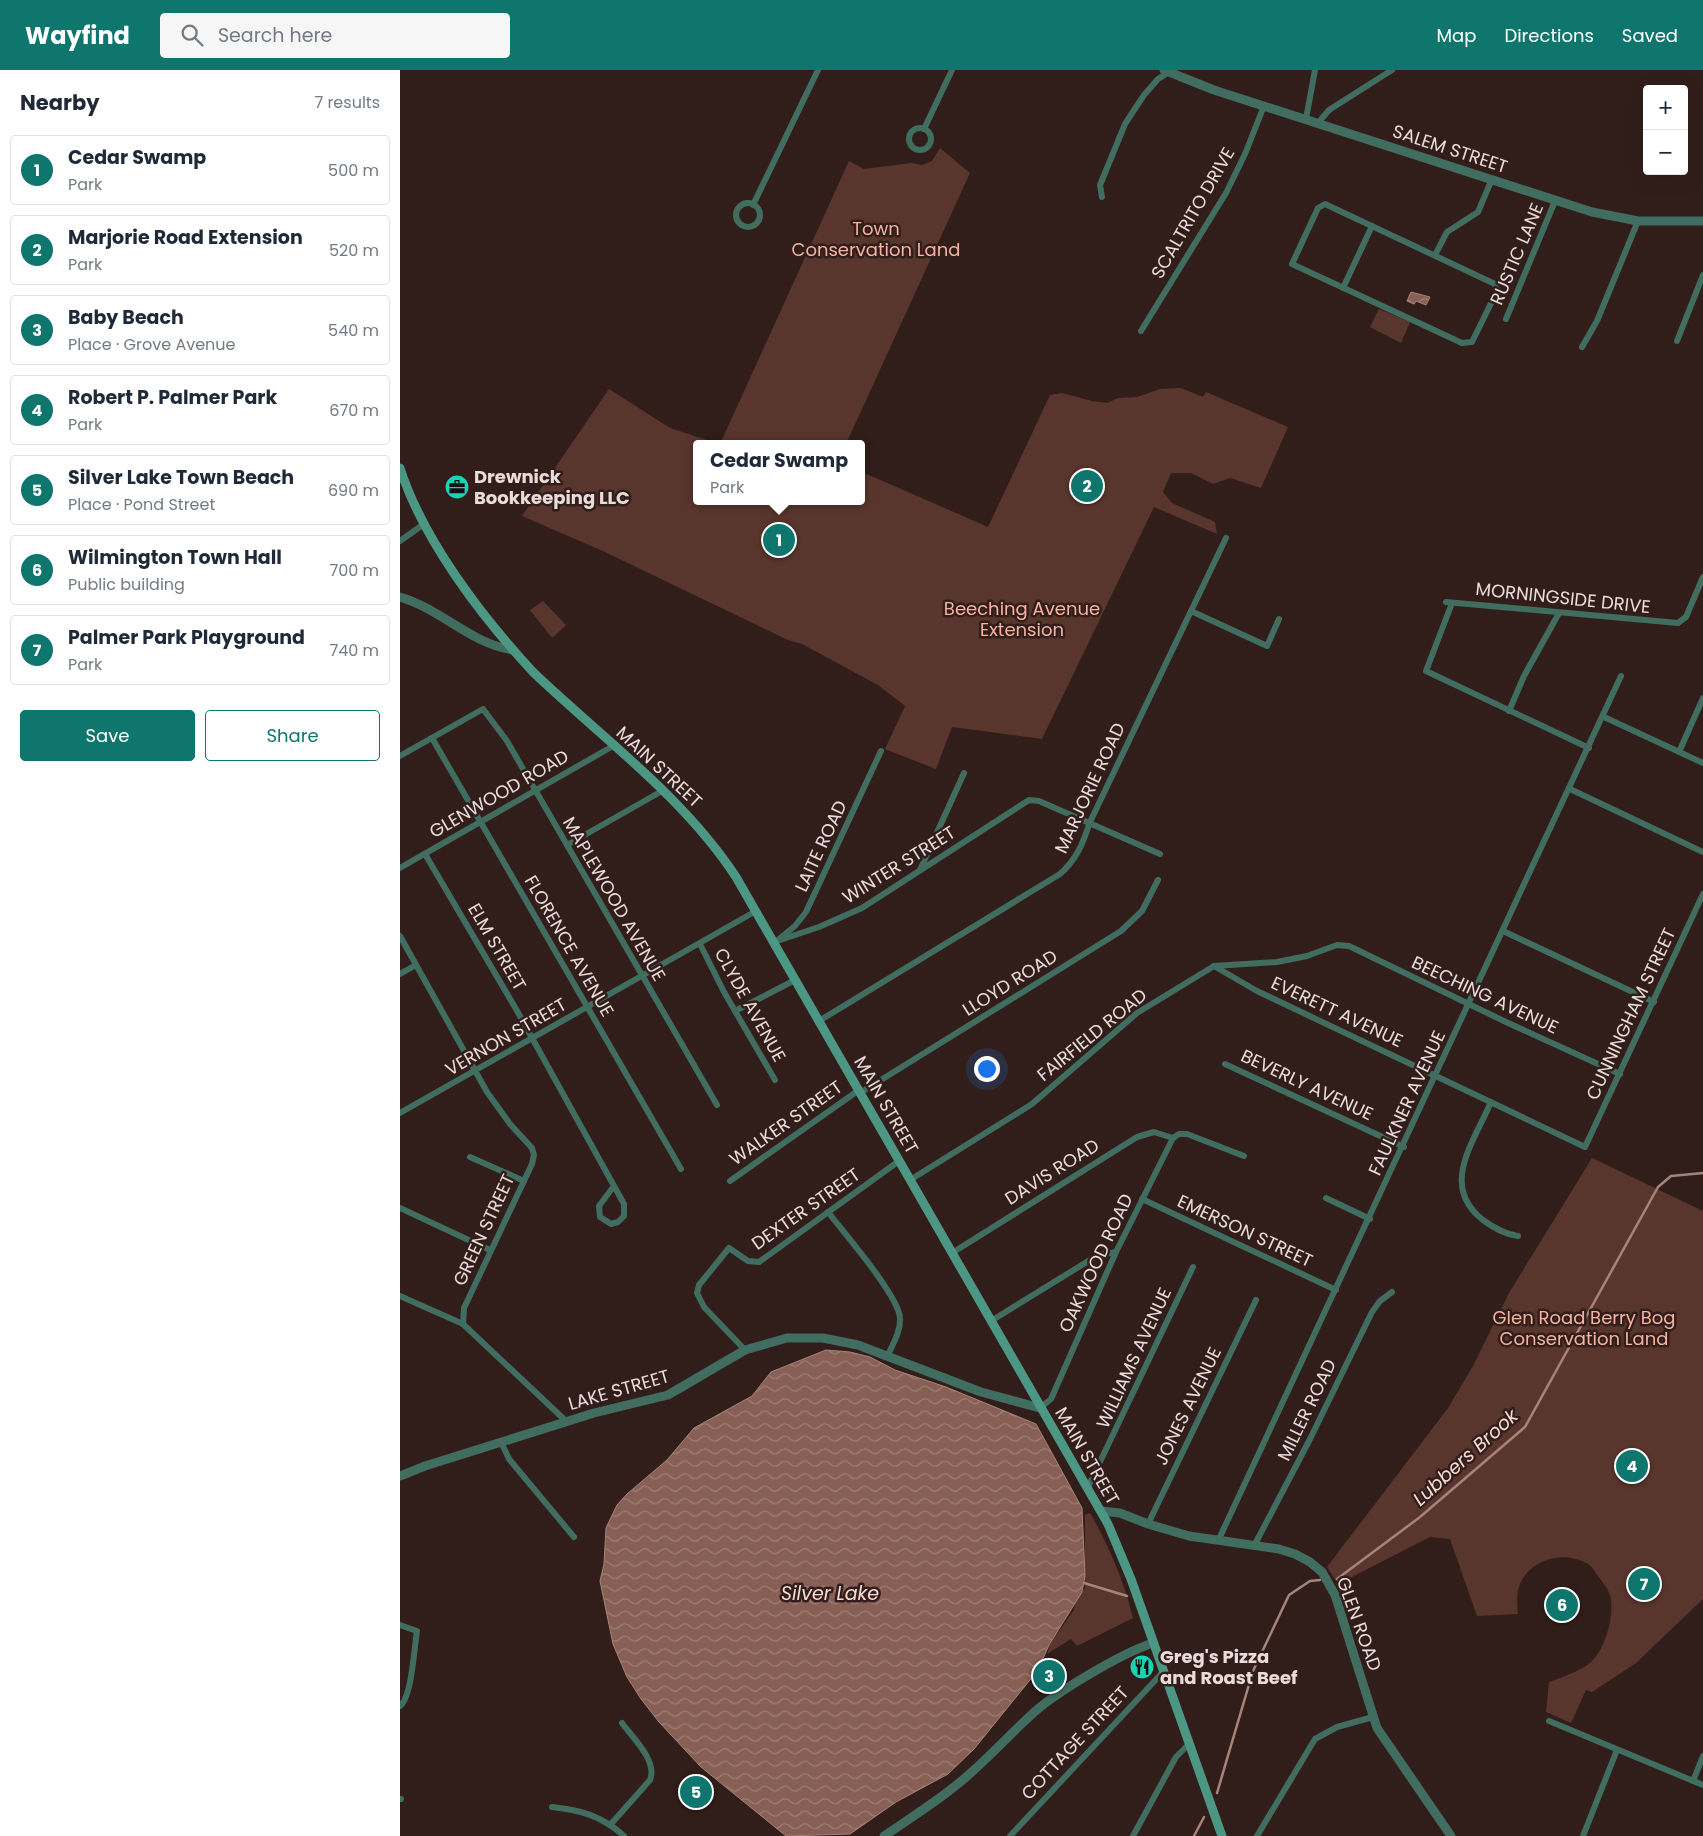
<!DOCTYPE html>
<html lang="en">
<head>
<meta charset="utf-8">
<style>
  body { margin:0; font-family:Poppins,sans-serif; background:#f6f6f7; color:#1f2937 }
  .controls { position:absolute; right:15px; top:15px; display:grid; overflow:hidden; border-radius:5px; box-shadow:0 5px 20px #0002 }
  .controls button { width:45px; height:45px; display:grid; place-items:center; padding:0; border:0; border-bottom:1px solid #e0e1e3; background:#fff; color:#1f2937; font:25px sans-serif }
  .you { position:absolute; left:586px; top:998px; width:18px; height:18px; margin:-12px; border:4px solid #fff; border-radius:50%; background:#1a73e8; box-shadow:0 0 0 8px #1a73e833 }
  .badge { display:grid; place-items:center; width:32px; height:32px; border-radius:50%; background:#0f766e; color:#fff; font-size:16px; font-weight:700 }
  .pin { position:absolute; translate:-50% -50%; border:2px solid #fff; box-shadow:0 1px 5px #0006 }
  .popup { position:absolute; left:293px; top:370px; width:172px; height:65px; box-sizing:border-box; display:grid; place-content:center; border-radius:5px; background:#fff; filter:drop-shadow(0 1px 4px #0005); font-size:16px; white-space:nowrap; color:#747a83 }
  .popup b { font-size:19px; color:#1f2937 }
  .popup::after { content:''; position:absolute; left:50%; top:100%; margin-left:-10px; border:10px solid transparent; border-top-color:#fff }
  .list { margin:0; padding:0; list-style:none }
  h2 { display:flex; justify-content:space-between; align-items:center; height:65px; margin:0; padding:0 20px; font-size:21px }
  h2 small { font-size:16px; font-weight:400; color:#747a83 }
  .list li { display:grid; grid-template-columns:32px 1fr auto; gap:15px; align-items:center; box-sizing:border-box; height:70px; margin:0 10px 10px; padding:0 10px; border:1px solid #e0e1e3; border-radius:5px }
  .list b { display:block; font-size:19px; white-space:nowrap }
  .list p { margin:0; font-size:16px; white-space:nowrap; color:#747a83 }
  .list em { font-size:16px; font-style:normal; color:#747a83 }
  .actions { display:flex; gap:10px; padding:15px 20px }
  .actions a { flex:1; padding:11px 0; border:1px solid #0f766e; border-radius:5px; text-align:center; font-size:18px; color:#0f766e }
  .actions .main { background:#0f766e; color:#fff }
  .icon { flex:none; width:28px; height:28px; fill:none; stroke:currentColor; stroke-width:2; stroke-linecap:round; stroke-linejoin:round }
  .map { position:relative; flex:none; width:1303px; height:1766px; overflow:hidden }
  header { display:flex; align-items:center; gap:30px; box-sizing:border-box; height:70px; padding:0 25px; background:#0f766e; color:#fff }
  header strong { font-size:24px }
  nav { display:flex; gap:28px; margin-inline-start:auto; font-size:18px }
  .search { width:350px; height:45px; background:#f6f6f7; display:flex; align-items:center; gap:12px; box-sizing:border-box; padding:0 18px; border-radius:5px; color:#747a83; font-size:19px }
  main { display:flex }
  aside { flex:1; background:#fff }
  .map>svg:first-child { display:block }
</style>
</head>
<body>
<header>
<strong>Wayfind</strong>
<div class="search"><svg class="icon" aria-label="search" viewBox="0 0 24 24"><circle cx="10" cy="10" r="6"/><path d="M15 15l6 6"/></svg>Search here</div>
<nav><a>Map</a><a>Directions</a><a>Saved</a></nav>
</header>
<main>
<aside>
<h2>Nearby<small>7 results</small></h2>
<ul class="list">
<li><span class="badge">1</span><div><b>Cedar Swamp</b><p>Park</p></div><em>500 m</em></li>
<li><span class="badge">2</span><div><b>Marjorie Road Extension</b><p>Park</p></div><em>520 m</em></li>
<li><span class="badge">3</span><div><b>Baby Beach</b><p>Place · Grove Avenue</p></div><em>540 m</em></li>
<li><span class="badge">4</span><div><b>Robert P. Palmer Park</b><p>Park</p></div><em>670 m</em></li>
<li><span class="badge">5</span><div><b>Silver Lake Town Beach</b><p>Place · Pond Street</p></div><em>690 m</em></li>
<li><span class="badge">6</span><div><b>Wilmington Town Hall</b><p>Public building</p></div><em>700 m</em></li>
<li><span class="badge">7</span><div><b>Palmer Park Playground</b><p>Park</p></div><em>740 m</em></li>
</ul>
<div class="actions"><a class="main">Save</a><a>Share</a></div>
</aside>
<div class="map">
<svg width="1303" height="1766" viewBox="0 0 1303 1766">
  <defs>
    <pattern id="water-waves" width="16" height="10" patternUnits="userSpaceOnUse" patternTransform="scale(1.25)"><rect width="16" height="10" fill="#885f54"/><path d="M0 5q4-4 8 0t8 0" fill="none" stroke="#9f7d74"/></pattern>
  </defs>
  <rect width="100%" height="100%" fill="#311e1a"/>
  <g fill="#59362d">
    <polygon points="540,78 570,103 446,374 320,374 449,91 464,99 511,93 522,95 532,91"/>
    <polygon points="979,239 1010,252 1001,273 970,257"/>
    <polygon points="781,318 803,327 806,322 888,357 861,418 830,408 813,414 791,403 771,403 763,422 772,433 815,452 817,464 754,437 642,669 552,657 536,699 485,679 505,636 478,615 402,574 388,570 205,482 122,446 209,319 270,358 319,374 296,374 296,431 462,431 462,402 588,457 650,325 662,323 692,331 707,333 718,328 737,327 760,319"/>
    <polygon points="143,531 166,555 152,568 130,540"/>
    <path d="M1192,1088L1303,1141V1529L1236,1593L1192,1622L1186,1620L1171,1653L1146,1642L1149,1612C1160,1608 1186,1599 1193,1590C1206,1576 1215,1544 1210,1525C1208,1519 1202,1511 1198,1506C1195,1502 1192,1496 1188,1494C1165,1480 1131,1488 1120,1514C1116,1523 1117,1534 1118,1544L1077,1546L1050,1469L1030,1467L938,1514L927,1497L1048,1338L1073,1296L1109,1223Z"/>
    <path d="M690,1443C709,1476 724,1511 733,1548L677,1576L671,1569L647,1584L650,1574L674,1540L675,1533L685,1518V1445Z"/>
  </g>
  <g fill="url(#water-waves)" stroke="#a5847c">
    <polygon points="1011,222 1030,227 1026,235 1016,231 1014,234 1007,231"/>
    <polygon points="426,1280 450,1282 470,1287 495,1300 546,1317 636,1354 682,1438 685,1506 682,1522 649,1575 638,1600 574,1679 548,1704 496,1732 450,1764 386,1766 301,1697 259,1652 241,1629 227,1607 213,1574 200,1511 204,1494 206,1458 217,1435 227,1424 267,1390 294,1358 352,1326 371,1302"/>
  </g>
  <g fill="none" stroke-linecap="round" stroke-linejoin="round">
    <g stroke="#a5847c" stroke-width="2.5">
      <polyline points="937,1509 1020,1447 1125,1357 1258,1117 1271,1106 1303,1103"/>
      <polyline points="684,1513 727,1526"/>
      <polyline points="817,1723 853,1601 889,1525 910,1511 920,1510"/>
      <polyline points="794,1766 804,1747"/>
    </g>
    <g stroke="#416d61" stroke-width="6">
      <polyline points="906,49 915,0"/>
      <polyline points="918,53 929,40 992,0"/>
      <circle cx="520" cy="69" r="11"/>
      <polyline points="524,59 552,0"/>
      <polyline points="702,127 700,115 725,54 744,25 758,9 769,2"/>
      <circle cx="348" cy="145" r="12"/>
      <polygon points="925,134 1095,214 1097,221 1072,272 1062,273 892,194 918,138"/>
      <polyline points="353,135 418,0"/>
      <polyline points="1035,185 1047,162 1078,142 1092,109"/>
      <polyline points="943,218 972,156"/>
      <polyline points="1106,249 1155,131"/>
      <polyline points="741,261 826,123 845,84 864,36"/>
      <polyline points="1277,271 1303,205"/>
      <polyline points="1182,277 1197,251 1238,151"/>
      <polyline points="0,471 24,454"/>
      <polyline points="1046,532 1278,553 1286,547 1303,507"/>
      <polyline points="1052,533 1026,601 1189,678"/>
      <polyline points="791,541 867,576 879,549"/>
      <polyline points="1109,641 1124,606 1159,543"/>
      <polyline points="1204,647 1303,693"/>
      <polyline points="32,668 281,1099"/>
      <polyline points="1279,682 1303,628"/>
      <polyline points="0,686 83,639 107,671 317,1035"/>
      <polyline points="1170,719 1303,782"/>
      <polyline points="167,775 262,721"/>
      <polyline points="25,784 116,939 224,1134 224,1146 218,1152 211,1154 200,1147 199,1136 214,1116"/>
      <polyline points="0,798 213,676"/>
      <polyline points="520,800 564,703"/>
      <polyline points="1103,861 1254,932"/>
      <polyline points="0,866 87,1022 110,1054 132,1078 134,1085 132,1094 64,1238 63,1254"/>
      <polyline points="379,869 395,856 406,842 481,681"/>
      <polyline points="374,872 419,857 462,838 629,730 639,731 760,784"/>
      <polyline points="300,874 324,922 375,1010"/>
      <polyline points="814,896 857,921 1185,1077 1303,824"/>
      <polyline points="0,904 16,895"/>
      <polyline points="335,941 395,910"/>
      <path d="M419,951L660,804C677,789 683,773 690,752L826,468"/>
      <polyline points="825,994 1004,1077"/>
      <polyline points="460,1023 721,861 742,841 758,810"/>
      <path d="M1091,1032C1074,1072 1039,1116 1083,1150C1094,1158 1104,1164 1118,1166"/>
      <polyline points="0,1043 356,841"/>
      <polyline points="70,1087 124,1111"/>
      <polyline points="510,1110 632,1034 737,943 814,896 877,892 907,886 937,875 949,876 1106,952 1220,1004"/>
      <polyline points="330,1111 459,1020"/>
      <polyline points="926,1128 970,1149"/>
      <polyline points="742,1129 936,1220"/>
      <polyline points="0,1138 90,1180"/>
      <path d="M428,1142C444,1163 499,1226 500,1248C501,1260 493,1274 488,1285"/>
      <polyline points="552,1183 737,1067 754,1062 773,1068"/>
      <polyline points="0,1226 63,1254 167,1352"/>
      <polyline points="591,1251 698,1185 716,1182"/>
      <polyline points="345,1280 304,1237 297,1223 299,1215 329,1178 348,1191 359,1192 499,1091"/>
      <polyline points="640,1338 651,1329 716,1182 773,1068 779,1064 787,1064 844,1086"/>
      <polyline points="101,1372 109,1389 174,1467"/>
      <polyline points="687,1419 793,1197"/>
      <polyline points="748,1454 856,1230"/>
      <polyline points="818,1471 1221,606"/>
      <polyline points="854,1476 909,1371 972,1242 980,1231 992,1222"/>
      <path d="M0,1555L17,1561C14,1578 12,1627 0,1636"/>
      <polyline points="1149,1651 1303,1715"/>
      <polyline points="1293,1711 1303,1686"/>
      <polyline points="0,1729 1,1729"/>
      <path d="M152,1737C181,1740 202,1746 224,1766"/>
      <path d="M211,1754L250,1710C258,1691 232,1667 222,1653"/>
      <polyline points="610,1766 763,1602"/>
      <polyline points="733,1766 776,1687 789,1674"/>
      <polyline points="857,1766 915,1669 937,1657 973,1647"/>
      <polyline points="1183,1766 1217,1680"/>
    </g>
    <g stroke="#416d61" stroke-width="9">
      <polyline points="764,0 814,20 1192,142 1238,151 1303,151"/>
      <path d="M0,527C41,539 71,574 113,580"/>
      <polyline points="0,1406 25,1396 194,1343 268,1325 345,1280 387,1268 423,1268 458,1275 581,1322 640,1338"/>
      <polyline points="701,1441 720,1443 748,1454 789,1466 879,1479 895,1484 910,1492 922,1502 935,1525 977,1658 1051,1766"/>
      <path d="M484,1766C509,1749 536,1732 559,1713C584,1693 605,1669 629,1647C652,1624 722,1583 753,1573"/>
    </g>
    <path stroke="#4c9684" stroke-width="9" d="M0,398C23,470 82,547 133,602C202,668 283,726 336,807L708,1454L731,1509L822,1766"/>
  </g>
  <defs>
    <symbol id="office-disc" viewBox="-11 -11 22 22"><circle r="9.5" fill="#17d5b2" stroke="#311e1a"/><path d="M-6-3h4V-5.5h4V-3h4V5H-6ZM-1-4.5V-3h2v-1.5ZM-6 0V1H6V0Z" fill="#111"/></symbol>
    <symbol id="restaurant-disc" viewBox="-11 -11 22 22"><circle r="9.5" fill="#17d5b2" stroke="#311e1a"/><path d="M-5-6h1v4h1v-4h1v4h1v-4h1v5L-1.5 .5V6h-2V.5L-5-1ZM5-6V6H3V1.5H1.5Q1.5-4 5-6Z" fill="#111"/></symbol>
  </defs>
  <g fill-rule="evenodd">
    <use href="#office-disc" x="43" y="403" width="28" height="28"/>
    <use href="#restaurant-disc" x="728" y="1583" width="28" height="28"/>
  </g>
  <g text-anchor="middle" stroke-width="5" stroke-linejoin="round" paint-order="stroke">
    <g font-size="18" fill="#eadcd9" stroke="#311e1a">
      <text transform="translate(1050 79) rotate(18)" y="6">SALEM STREET</text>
      <text transform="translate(793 143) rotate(-60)" y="6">SCALTRITO DRIVE</text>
      <text transform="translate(1117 184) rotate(-67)" y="6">RUSTIC LANE</text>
      <text transform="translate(1163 528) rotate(6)" y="6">MORNINGSIDE DRIVE</text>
      <text transform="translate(259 697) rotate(43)" y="6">MAIN STREET</text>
      <text transform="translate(690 718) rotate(-65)" y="6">MARJORIE ROAD</text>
      <text transform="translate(99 724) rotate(-30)" y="6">GLENWOOD ROAD</text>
      <text transform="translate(421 776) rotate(-65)" y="6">LAITE ROAD</text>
      <text transform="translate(499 795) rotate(-32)" y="6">WINTER STREET</text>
      <text transform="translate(214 829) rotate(60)" y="6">MAPLEWOOD AVENUE</text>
      <text transform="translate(169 876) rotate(60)" y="6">FLORENCE AVENUE</text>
      <text transform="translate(97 877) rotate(60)" y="6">ELM STREET</text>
      <text transform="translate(610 913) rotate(-32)" y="6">LLOYD ROAD</text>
      <text transform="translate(1085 925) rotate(25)" y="6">BEECHING AVENUE</text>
      <text transform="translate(350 935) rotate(61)" y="6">CLYDE AVENUE</text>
      <text transform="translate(937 942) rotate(25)" y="6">EVERETT AVENUE</text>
      <text transform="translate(1231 944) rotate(-65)" y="6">CUNNINGHAM STREET</text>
      <text transform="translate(692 965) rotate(-39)" y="6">FAIRFIELD ROAD</text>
      <text transform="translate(106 967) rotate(-30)" y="6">VERNON STREET</text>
      <text transform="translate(907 1015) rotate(25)" y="6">BEVERLY AVENUE</text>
      <text transform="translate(1007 1033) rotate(-65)" y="6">FAULKNER AVENUE</text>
      <text transform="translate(486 1035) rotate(60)" y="6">MAIN STREET</text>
      <text transform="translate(386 1053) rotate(-35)" y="6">WALKER STREET</text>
      <text transform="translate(652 1102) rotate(-32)" y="6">DAVIS ROAD</text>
      <text transform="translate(406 1139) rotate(-35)" y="6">DEXTER STREET</text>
      <text transform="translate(84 1160) rotate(-65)" y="6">GREEN STREET</text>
      <text transform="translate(845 1161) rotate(25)" y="6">EMERSON STREET</text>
      <text transform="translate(696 1193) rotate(-65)" y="6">OAKWOOD ROAD</text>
      <text transform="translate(734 1288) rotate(-65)" y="6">WILLIAMS AVENUE</text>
      <text transform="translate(219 1320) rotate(-16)" y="6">LAKE STREET</text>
      <text transform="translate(788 1336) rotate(-64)" y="6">JONES AVENUE</text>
      <text transform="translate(907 1340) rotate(-64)" y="6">MILLER ROAD</text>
      <text transform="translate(687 1386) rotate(60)" y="6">MAIN STREET</text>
      <text transform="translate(959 1554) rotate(70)" y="6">GLEN ROAD</text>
      <text transform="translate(675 1673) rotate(-47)" y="6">COTTAGE STREET</text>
    </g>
    <g font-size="18" fill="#f9b2a0" stroke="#311e1a">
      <text x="476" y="165">Town<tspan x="476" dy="21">Conservation Land</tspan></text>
      <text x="622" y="545">Beeching Avenue<tspan x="622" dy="21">Extension</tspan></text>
      <text x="1184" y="1254">Glen Road Berry Bog<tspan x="1184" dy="21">Conservation Land</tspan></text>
    </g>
    <g font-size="18" font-weight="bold" fill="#eadcd9" stroke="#311e1a" text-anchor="start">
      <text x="74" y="413">Drewnick<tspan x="74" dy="21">Bookkeeping LLC</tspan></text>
      <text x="760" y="1593">Greg's Pizza<tspan x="760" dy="21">and Roast Beef</tspan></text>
    </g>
    <g font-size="19" font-style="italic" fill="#f9dbd4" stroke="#311e1a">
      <text transform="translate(1065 1387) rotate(-42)" y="7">Lubbers Brook</text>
      <text x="430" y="1530">Silver Lake</text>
    </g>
  </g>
</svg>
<div class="controls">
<button>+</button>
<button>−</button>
</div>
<div class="you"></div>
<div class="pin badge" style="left:379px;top:470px">1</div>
<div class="popup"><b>Cedar Swamp</b>Park</div>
<div class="pin badge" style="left:687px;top:416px">2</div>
<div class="pin badge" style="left:649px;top:1606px">3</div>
<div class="pin badge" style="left:1232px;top:1396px">4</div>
<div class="pin badge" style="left:296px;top:1722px">5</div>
<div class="pin badge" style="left:1162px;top:1535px">6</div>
<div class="pin badge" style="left:1244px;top:1514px">7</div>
</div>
</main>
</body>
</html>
